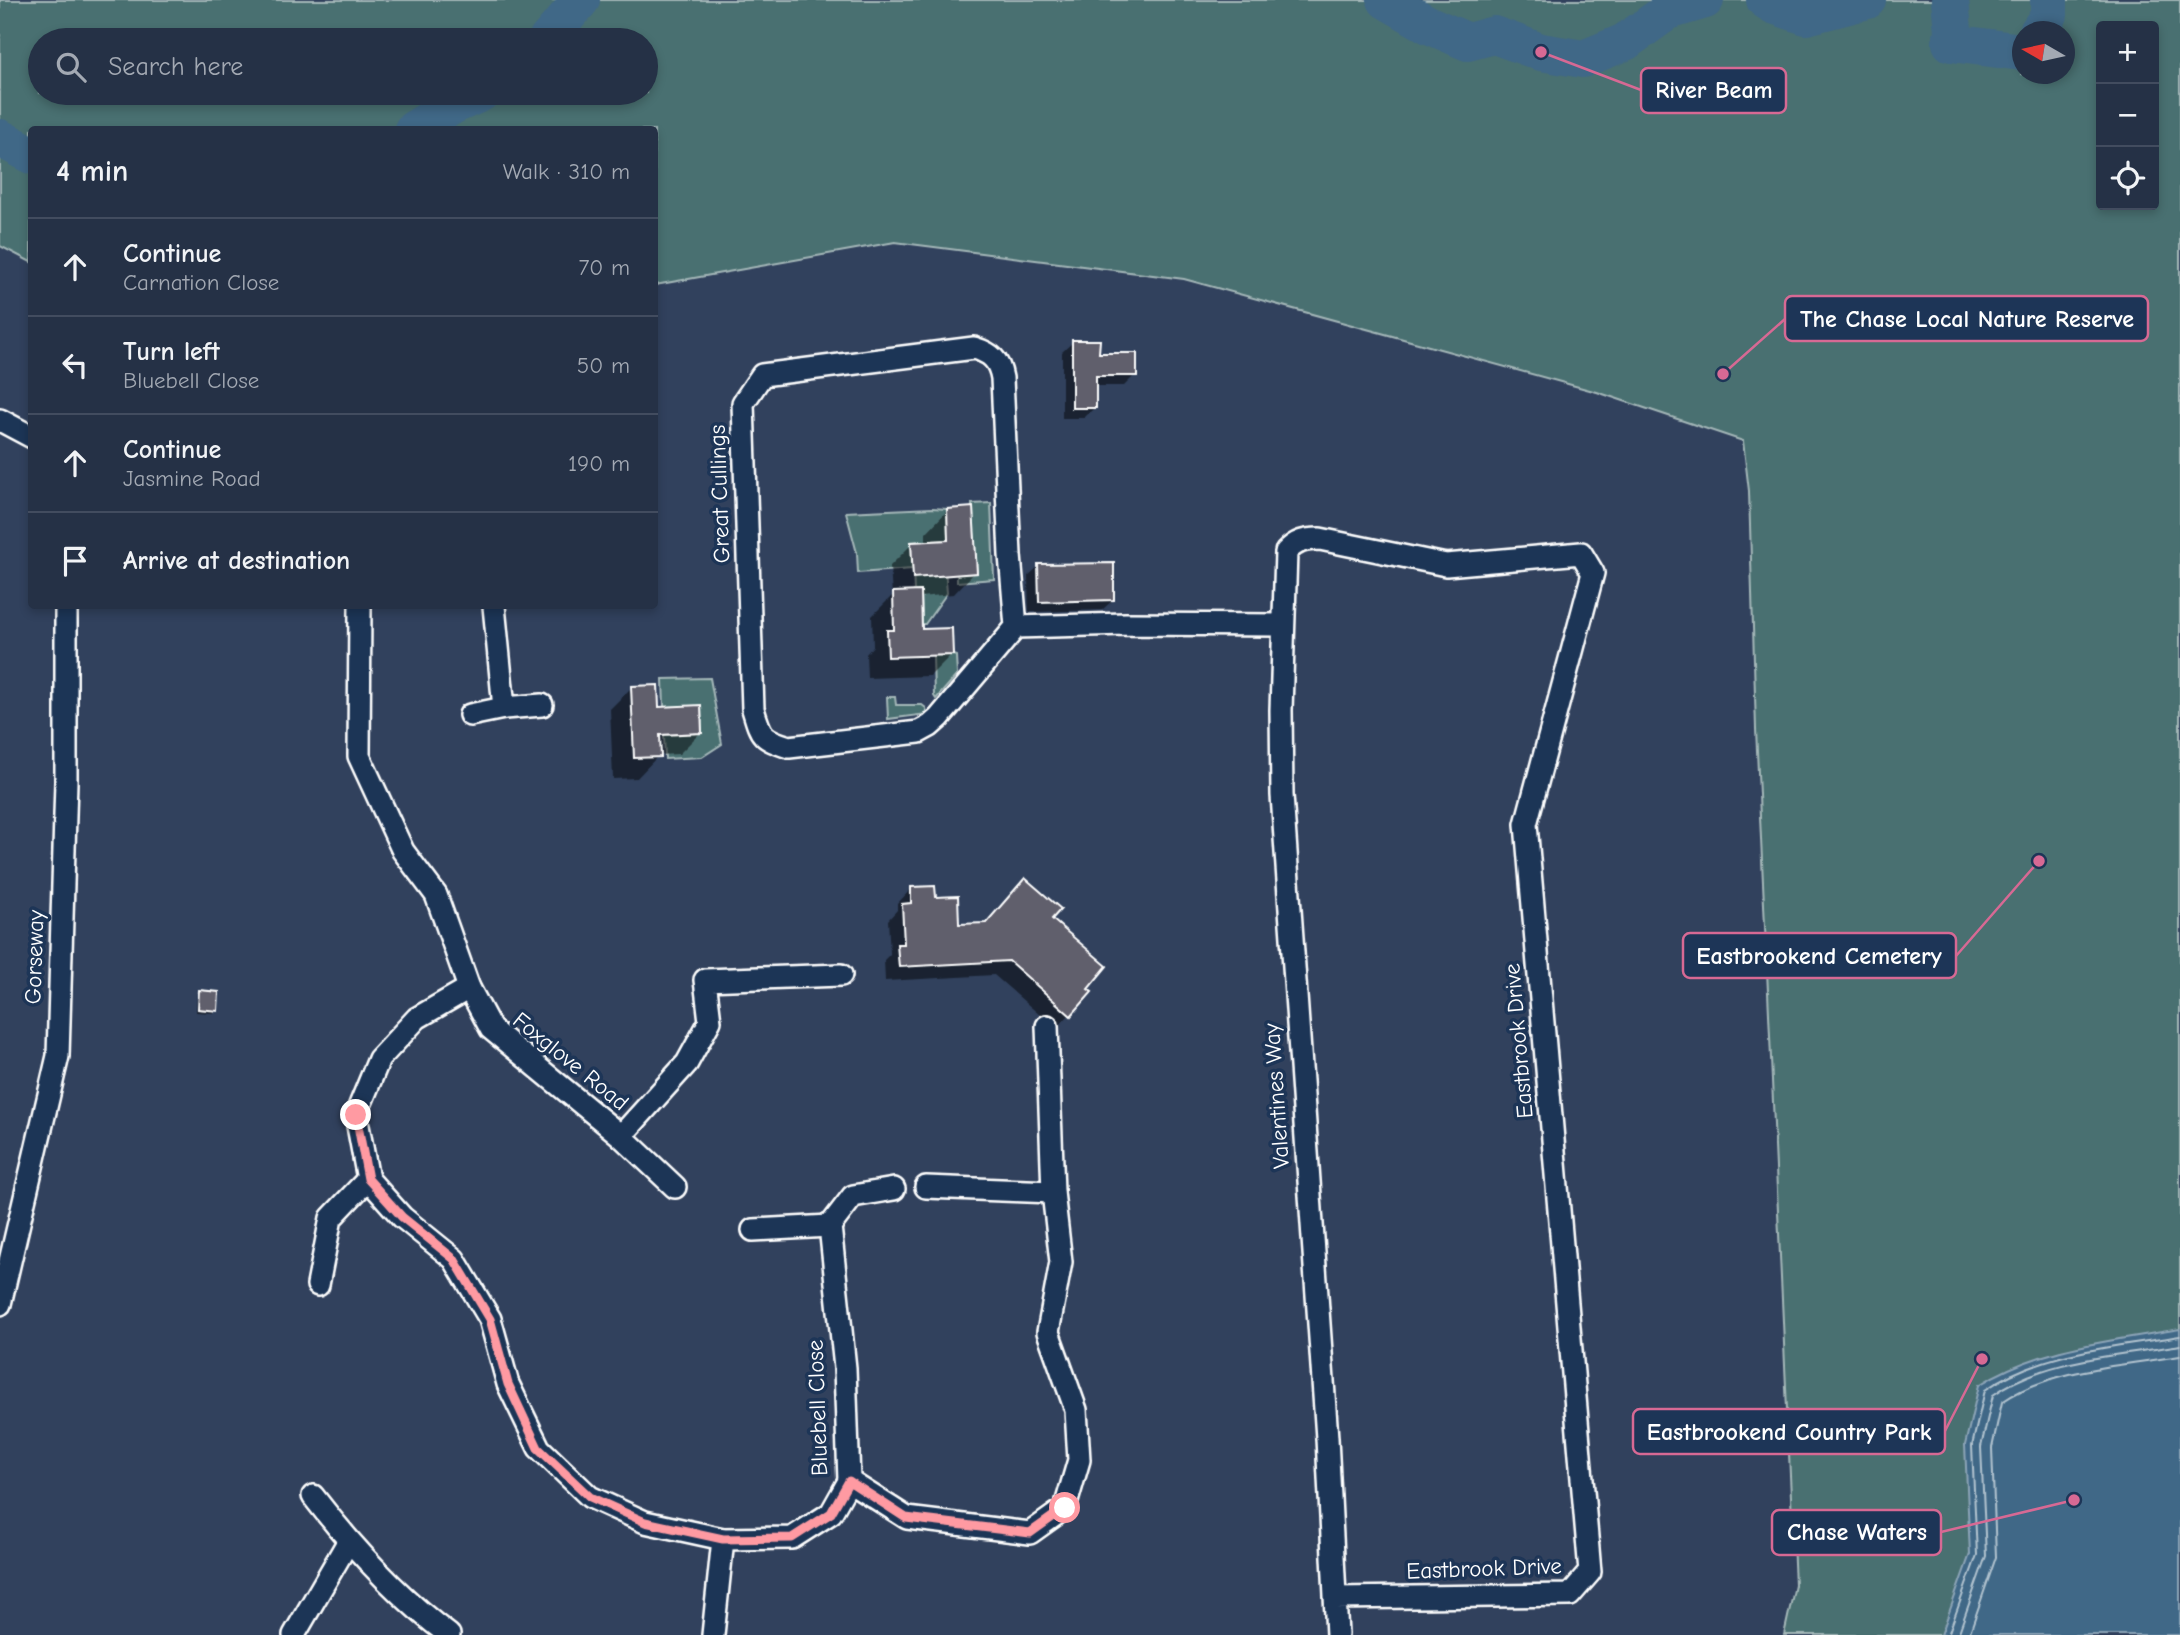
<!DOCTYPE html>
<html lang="en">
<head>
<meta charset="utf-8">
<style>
  body { margin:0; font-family:"Comic Neue",sans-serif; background:#313d51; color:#f1f3f6 }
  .controls { position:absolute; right:21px; top:21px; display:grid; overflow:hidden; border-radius:7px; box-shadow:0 4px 10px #0003 }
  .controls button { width:63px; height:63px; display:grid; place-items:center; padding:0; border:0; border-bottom:2px solid #424c5f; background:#253146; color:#f1f3f6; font:35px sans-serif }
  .compass { position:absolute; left:2012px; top:21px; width:63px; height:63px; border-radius:50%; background:#253146; box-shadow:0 4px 10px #0003; rotate:279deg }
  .stop { position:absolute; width:21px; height:21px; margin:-16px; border:5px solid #ff9aa2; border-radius:50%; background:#fff }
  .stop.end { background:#ff9aa2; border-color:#fff; box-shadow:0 2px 7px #0008 }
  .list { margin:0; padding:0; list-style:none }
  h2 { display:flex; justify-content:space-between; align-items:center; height:91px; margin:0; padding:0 28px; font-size:30px }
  h2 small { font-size:23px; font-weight:400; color:#a3a9b3 }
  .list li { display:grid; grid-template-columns:46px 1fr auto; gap:21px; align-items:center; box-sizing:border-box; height:98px; padding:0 28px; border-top:2px solid #424c5f }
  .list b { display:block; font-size:26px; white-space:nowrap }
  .list p { margin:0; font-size:23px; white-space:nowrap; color:#a3a9b3 }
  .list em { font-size:23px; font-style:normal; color:#a3a9b3 }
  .icon { flex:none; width:38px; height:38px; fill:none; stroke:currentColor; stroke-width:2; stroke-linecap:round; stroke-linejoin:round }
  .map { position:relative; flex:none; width:2180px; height:1635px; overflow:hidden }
  .search { position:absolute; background:#253146; box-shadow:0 4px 10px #0003; left:28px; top:28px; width:630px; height:77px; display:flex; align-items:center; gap:18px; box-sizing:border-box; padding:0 24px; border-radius:38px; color:#a3a9b3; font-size:26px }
  .panel { position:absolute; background:#253146; box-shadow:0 4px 10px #0003; left:28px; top:126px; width:630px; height:483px; border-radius:7px }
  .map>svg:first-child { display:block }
</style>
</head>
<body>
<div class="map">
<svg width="2180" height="1635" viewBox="0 0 2180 1635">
  <rect width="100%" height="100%" fill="#31415d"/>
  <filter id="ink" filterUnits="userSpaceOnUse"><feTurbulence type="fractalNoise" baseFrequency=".0143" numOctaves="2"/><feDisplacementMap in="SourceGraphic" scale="14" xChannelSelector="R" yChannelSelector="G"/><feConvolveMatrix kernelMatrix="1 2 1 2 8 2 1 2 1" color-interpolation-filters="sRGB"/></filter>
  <g filter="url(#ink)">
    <g fill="#4a6f71" stroke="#a4b7b8" stroke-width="2" fill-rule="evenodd">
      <path d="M0,0H2180V1635H1784L1795,1585L1756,729L1749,491L1743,441L1597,392L1184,279L895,242L655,285L654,130H32L31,262L0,246ZM2101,26H2154V205H2101ZM2022,32H2064V74H2022ZM40,40H646V93H40Z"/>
      <polygon points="991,503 994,579 957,582 957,574 977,573 972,504"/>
      <polygon points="932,508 947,509 948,540 911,542 912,569 858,573 857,553 846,512"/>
      <polygon points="945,568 947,593 925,624 922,624 921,591 914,591 913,570"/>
      <polygon points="953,655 956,656 957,675 936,699 934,696 933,656"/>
      <polygon points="710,678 722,744 702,757 665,759 664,735 702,733 701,706 664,707 663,679"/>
      <polygon points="887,697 895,697 896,705 922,705 926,708 927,714 888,719"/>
    </g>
    <path fill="#3f6887" stroke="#8ca4b7" stroke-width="2" d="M2180,1329V1635H1941L1970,1554L1965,1445L1979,1385C2039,1347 2111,1341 2180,1329Z"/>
    <g fill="#0007">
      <polygon points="1073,342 1135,375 1124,386 1095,386 1095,407 1084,418 1062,418 1062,352"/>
      <polygon points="947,511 975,572 954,594 919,597 920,631 952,654 930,676 867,678 866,654 873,646 872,616 892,596 890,566 912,544 926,543 926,533"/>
      <polygon points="1039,566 1113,600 1102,610 1029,612 1028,576"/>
      <polygon points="632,687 657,709 700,733 679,754 659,755 637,778 613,779 610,709"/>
      <polygon points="911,889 934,899 957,926 1050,919 1085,989 1070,1014 1056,1029 994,975 885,981 884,960 890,954 888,920 897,910 897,904"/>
      <polygon points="200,992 216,1010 213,1013 196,1012 197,995"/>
    </g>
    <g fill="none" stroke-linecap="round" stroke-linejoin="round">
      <g stroke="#b2c3cf" stroke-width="2">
        <path d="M1948,1635L1977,1555L1972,1446L1985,1390C2041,1351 2115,1347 2180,1336"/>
        <path d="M1958,1635L1986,1556L1981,1447L1993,1395C2045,1358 2119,1356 2180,1345"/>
        <path d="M1969,1635L1996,1557L1992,1448L2002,1402C2049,1369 2125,1365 2180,1356"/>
      </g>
      <g stroke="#3f6887" stroke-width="38">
        <polyline points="1386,0 1429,25 1468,42 1494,35 1541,52 1583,59 1625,42 1668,11 1705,0"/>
        <polyline points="1765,0 1773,5 1806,16 1867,0"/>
        <polyline points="1950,0 1953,30 1951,43 2022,52"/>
        <polyline points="2038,32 2049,15 2049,0"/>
        <polyline points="547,40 581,0"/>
        <polyline points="413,130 452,106 481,93"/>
        <polyline points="0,138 32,155"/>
      </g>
    </g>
    <g fill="#615e6c" stroke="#fff" stroke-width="2">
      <polygon points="1072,340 1100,340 1099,353 1137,353 1137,376 1096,376 1096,408 1072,408"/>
      <polygon points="973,507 977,573 913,578 911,542 948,540 947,509"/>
      <polygon points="1114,563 1114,600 1039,602 1038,564"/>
      <polygon points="921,591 922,629 952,628 953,655 888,657 887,630 894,630 893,592"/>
      <polygon points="658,685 659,707 701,705 702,733 660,735 661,757 634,758 631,686"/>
      <polygon points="1025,878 1061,909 1052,919 1107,966 1088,989 1092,992 1071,1016 1009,961 899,967 897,944 904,944 902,904 911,903 911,887 935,886 936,897 958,896 959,924 986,923"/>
      <polygon points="199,990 219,992 218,1011 198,1009"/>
    </g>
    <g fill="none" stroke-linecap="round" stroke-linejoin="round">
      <defs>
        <g id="minor">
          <polyline points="0,420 32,437"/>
          <polyline points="360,606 359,756 403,851 436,895 469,988 491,1029 621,1136 675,1187"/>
          <polyline points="494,606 504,708"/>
          <path d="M1016,627L1010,555L1002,378C999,360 991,353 974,348L762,375L743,403L753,709C761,736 761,738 789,747L919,732L930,726L939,718L1016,627L1126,624L1283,625"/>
          <polyline points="470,715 504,708 542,705"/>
          <polyline points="469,988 417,1018 379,1059 356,1115 368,1179 402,1217 454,1259 490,1319 508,1384 539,1448 590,1497 645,1522 723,1539 792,1538 831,1513 849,1481 845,1368 830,1226 853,1196 894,1189"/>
          <polyline points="621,1136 687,1063 710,1021 705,980 841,975"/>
          <polyline points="926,1187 1053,1192"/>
          <polyline points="753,1230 830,1226"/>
          <polyline points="318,1285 331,1218 368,1179"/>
          <polyline points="0,1304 58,1056 66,781 66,606"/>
          <polyline points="849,1481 907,1518 1030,1533 1065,1508 1079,1460 1076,1410 1048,1332 1061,1262 1053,1192 1047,1026"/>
          <path d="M313,1496C353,1548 396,1595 449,1635"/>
          <path d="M1335,1598L1570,1595L1590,1572L1526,824L1593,573L1581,553L1446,565L1320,539C1305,539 1296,541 1286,552L1281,710L1282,795L1327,1438L1337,1635"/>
          <polyline points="294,1635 348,1542"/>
          <polyline points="713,1635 723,1539"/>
        </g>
      </defs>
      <use href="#minor" stroke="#fff" stroke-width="26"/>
      <use href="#minor" stroke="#1d3557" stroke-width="21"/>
    </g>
  </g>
  <g fill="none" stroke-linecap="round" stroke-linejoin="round" filter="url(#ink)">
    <polyline stroke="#ff9aa2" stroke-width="9" points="356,1115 368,1179 402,1217 454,1259 490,1319 508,1384 538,1448 590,1497 645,1522 723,1539 792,1538 831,1513 849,1481 906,1518 1030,1533 1065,1508"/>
  </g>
  <g text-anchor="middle" stroke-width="7" stroke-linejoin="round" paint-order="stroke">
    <g font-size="23" fill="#fff" stroke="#1d3557">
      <text transform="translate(719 494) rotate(-92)" y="8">Great Cullings</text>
      <text transform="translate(34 957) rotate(-88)" y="8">Gorseway</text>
      <text transform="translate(1518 1041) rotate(-95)" y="8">Eastbrook Drive</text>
      <text transform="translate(571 1061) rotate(39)" y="8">Foxglove Road</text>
      <text transform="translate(1276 1096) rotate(-94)" y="8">Valentines Way</text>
      <text transform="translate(817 1408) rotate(-92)" y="8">Bluebell Close</text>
      <text transform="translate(1484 1568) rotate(-2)" y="8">Eastbrook Drive</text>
    </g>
  </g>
  <path fill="none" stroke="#d76994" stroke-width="2.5" d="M1541 52L1641 90M1723 374L1785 319M2039 861L1956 956M1982 1359L1945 1431M2074 1500L1941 1532"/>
  <g fill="#d76994" stroke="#1d3557" stroke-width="2.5">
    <circle cx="1541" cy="52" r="7"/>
    <circle cx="1723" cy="374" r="7"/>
    <circle cx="2039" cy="861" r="7"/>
    <circle cx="1982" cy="1359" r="7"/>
    <circle cx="2074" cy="1500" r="7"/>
  </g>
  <g fill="#1d3557" stroke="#d76994" stroke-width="2.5">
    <rect x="1641" y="68" width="145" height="45" rx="7"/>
    <rect x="1785" y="296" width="363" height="45" rx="7"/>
    <rect x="1683" y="933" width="273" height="45" rx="7"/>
    <rect x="1633" y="1409" width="312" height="45" rx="7"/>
    <rect x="1772" y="1510" width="169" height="45" rx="7"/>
  </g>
  <g font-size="24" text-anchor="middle" font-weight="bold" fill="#fff">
    <text x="1714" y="98">River Beam</text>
    <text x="1967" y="327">The Chase Local Nature Reserve</text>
    <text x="1819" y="964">Eastbrookend Cemetery</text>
    <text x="1789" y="1440">Eastbrookend Country Park</text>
    <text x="1857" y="1540">Chase Waters</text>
  </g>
</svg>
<div class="controls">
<button>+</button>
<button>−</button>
<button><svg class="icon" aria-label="locate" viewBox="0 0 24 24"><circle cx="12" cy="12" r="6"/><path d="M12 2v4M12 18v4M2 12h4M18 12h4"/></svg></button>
</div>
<svg class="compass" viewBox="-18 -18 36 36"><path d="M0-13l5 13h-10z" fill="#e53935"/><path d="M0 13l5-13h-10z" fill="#a3a9b3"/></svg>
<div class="stop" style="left:1065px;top:1508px"></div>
<div class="stop end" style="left:356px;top:1115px"></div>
<div class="search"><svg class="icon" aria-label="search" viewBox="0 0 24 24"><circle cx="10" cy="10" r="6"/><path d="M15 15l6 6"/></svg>Search here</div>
<section class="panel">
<h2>4 min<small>Walk · 310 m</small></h2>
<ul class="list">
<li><svg class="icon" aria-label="ahead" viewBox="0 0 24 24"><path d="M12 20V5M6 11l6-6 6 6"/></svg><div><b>Continue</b><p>Carnation Close</p></div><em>70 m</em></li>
<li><svg class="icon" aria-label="left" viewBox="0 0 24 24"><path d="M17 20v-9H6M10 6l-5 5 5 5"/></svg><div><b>Turn left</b><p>Bluebell Close</p></div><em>50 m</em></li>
<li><svg class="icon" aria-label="ahead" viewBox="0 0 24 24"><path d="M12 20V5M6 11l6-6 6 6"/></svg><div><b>Continue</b><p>Jasmine Road</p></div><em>190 m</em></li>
<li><svg class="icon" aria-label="arrive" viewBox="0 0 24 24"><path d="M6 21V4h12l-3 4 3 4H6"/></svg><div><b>Arrive at destination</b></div></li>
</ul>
</section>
</div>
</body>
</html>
